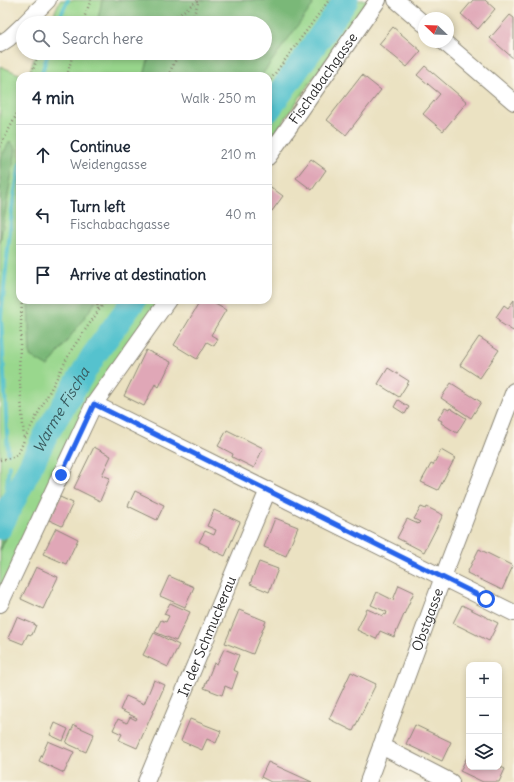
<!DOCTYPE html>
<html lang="en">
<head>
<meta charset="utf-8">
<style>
  body { margin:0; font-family:Delius,sans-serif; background:#f2f2f3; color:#1f2937 }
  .controls { position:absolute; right:12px; bottom:12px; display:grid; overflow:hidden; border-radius:8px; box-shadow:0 2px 6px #0003 }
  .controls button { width:36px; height:36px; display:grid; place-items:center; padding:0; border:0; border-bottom:1px solid #e0e1e3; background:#fff; color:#1f2937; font:20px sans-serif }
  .compass { position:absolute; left:418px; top:12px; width:36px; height:36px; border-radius:50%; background:#fff; box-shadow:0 2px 6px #0003; rotate:293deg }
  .stop { position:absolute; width:12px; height:12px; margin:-9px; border:3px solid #2563eb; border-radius:50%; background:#fff }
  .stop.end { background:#2563eb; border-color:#fff; box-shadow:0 1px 4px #0008 }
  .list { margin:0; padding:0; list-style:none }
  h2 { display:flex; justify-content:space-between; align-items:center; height:52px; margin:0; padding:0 16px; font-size:17px }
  h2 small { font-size:13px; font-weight:400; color:#747a83 }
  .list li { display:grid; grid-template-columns:26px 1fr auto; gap:12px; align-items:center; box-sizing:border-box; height:60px; padding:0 16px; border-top:1px solid #e0e1e3 }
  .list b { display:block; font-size:15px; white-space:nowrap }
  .list p { margin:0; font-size:13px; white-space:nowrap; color:#747a83 }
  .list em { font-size:13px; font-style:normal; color:#747a83 }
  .icon { flex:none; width:22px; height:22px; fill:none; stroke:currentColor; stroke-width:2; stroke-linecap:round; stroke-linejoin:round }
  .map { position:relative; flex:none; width:514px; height:782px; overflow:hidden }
  .search { position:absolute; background:#fff; box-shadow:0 2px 6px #0003; left:16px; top:16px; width:256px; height:44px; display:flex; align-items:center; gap:10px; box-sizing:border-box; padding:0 14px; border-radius:22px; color:#747a83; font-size:15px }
  .panel { position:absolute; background:#fff; box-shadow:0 2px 6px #0003; left:16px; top:72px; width:256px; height:232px; border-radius:12px }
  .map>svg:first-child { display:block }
</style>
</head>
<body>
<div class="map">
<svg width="514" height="782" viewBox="0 0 514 782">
  <rect width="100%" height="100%" fill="#fbf7ec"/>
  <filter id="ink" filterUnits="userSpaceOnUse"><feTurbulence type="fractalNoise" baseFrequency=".025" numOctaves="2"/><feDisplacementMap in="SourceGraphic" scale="8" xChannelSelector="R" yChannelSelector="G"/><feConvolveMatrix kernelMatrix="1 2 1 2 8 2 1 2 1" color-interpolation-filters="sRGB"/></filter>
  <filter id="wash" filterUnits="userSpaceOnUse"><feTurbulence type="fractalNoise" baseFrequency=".012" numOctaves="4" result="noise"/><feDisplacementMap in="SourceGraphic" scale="16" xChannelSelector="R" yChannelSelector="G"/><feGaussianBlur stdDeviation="0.9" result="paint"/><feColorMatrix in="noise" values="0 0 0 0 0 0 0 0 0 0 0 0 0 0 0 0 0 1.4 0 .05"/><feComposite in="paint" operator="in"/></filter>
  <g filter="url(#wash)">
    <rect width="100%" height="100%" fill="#ebe2c2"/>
    <g fill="#99d78d" stroke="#62815c">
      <polygon points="60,0 339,0 268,101 268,76 28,76 36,53 265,53 265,23 50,23"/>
      <polygon points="351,0 368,0 268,143 268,119"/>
      <polygon points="0,66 24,76 20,76 20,300 129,300 91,354 20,471 0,514"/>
      <polygon points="142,300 159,300 0,590 0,551 48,446 101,358"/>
    </g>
    <g fill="#7ab878" stroke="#527252">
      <polygon points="102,0 311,0 313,5 261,76 144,76 150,53 265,53 265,23 97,23"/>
      <polygon points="339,0 351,0 268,119 268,101"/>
      <polygon points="10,141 16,149 0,243 0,159"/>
      <polygon points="28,300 97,300 48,367 30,356"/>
      <polygon points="129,300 142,300 101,358 48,446 0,551 0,514 20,471 91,354"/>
    </g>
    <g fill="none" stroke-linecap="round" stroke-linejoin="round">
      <g stroke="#55c2ce" stroke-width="4">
        <polyline points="57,23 68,0"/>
        <polyline points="41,76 48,53"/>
        <polyline points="8,453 1,317 13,202 20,164"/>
        <polyline points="4,519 9,465"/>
      </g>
      <g stroke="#55c2ce" stroke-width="25">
        <polyline points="268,110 346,0"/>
        <path id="s1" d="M0,527L48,431L94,355L134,300"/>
      </g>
    </g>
    <g id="blocks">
      <g fill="#e0a7b7">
        <polygon points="473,0 485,0 495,9 478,29 461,14"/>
        <polygon points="510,15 514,18 514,59 490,38"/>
        <polygon points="393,27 421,51 407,67 379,44"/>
        <polygon points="425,66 467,102 443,131 423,114 440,94 417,75"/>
        <polygon points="362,75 381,90 346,135 327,120"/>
        <polygon points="311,159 326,170 312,190 296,178"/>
        <polygon points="268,185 283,196 272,211 268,208"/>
        <polygon points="201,300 208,300 226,310 211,335 218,339 214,346 207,342 197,359 174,345"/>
        <polygon points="514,300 514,330 513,331 499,322 500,320 496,317 504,305 508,308"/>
        <polygon points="479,337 499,350 480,378 460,365"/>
        <polygon points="146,350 171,362 159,387 155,384 144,406 124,396"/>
        <polygon points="388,368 409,381 399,397 378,384"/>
        <polygon points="451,383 481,402 471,418 441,398"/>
        <polygon points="398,400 409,407 405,414 394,407"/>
        <polygon points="445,408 449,410 450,408 466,418 457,433 441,423 442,421 438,419"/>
        <polygon points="227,430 263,448 254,468 232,457 233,454 218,446"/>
        <polygon points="94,447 111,456 102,475 110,478 100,501 74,488"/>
        <polygon points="441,450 455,458 438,490 421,482 431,464 433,465"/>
        <polygon points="135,491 164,505 157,520 128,506"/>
        <polygon points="60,497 73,503 62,526 49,520"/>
        <polygon points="421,507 426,509 427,507 443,515 424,552 397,538 407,519 418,524 420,522 414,519"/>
        <polygon points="214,510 240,522 225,556 208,548 209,547 199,542 205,531 214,535 216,530 207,526"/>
        <polygon points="275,518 298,527 286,556 264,547"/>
        <polygon points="56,528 78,539 66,564 43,554"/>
        <polygon points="479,549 513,566 502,590 467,573"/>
        <polygon points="259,562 278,569 269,592 250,584"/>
        <polygon points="36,567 58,577 43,609 21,599"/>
        <polygon points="169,576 194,587 185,607 160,596"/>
        <polygon points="399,585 414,592 394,637 380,631 376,639 357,630 367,609 383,616 384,614 386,615 387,612 371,605 377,592 393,600"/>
        <polygon points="170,603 190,612 176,641 155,632 161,620 166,622 169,616 164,614"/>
        <polygon points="462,605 498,623 489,641 453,623"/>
        <polygon points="239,610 266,621 253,654 225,643"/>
        <polygon points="17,617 36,625 32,635 28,634 23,644 8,638"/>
        <polygon points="154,633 179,645 168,667 143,655"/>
        <polygon points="224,649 239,655 233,670 238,672 232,689 225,686 222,695 204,688 214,663 217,664"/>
        <polygon points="351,672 376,684 353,731 329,719"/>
        <polygon points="154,680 165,685 137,748 119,740 122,734 113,730 118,719 127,723 130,717 136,720 137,718 120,710 126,696 144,704"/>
        <polygon points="190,719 221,731 216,743 207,739 202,750 181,741"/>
        <polygon points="55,723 68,729 63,741 50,735"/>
        <polygon points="74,725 94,734 86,752 66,743"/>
        <polygon points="415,725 451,742 442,761 406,744"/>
        <polygon points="48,741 74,752 64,773 39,761"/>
        <polygon points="469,753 469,767 499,766 505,769 499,782 483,782 460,771"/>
        <polygon points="268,762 312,782 271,782 261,777"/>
      </g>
    </g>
  </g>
  <g filter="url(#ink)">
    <use href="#blocks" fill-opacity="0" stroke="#8b8676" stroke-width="1"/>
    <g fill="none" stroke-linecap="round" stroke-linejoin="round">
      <defs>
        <g id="minor">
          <polyline points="396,0 424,24"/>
          <polyline points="25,23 48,0"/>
          <polyline points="444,42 514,102"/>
          <polyline points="0,44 9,38 23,25"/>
          <path id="s2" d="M268,157L378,0"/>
          <polyline points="94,404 514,613"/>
          <polyline points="0,604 94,404 168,300"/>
          <polyline points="381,746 451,782"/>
          <path id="s3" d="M146,782L268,490"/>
          <path id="s4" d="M368,782L443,577L514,391"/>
        </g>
      </defs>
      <use href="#minor" stroke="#8b8676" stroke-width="18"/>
      <g stroke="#8b8676" stroke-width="2.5" stroke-dasharray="1 3" stroke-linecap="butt">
        <polyline points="82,23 91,0"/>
        <polyline points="168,23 198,0"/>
        <polyline points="191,23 199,0"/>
        <polyline points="31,76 39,53"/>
        <polyline points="67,76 73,53"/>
        <polyline points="168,76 179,53"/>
        <polyline points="268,83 329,0"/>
        <polyline points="0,147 20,108"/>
        <polyline points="22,300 19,371 24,439"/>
        <polyline points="97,300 98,309"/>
        <path d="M0,460C17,457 18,456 24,440L72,349L106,300"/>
      </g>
      <use href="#minor" stroke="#fff" stroke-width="16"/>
    </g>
  </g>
  <g fill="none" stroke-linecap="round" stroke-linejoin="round" filter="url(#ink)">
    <polyline stroke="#2563eb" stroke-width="5" points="61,475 94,404 486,599"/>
  </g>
  <g text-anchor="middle" stroke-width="4" stroke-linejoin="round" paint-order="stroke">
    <g font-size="14" fill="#2b2b2b" stroke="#fbf7ec">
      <text dy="5" stroke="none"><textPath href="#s2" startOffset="96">Fischabachgasse</textPath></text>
      <text dy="5" stroke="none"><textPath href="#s4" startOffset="173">Obstgasse</textPath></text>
      <text dy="5" stroke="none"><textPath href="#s3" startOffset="158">In der Schmuckerau</textPath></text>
    </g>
    <g font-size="15" font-style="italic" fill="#38585c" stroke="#fbf7ec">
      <text dy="5" stroke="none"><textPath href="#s1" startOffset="132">Warme Fischa</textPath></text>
    </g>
  </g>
</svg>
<div class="controls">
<button>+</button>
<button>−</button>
<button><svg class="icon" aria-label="layers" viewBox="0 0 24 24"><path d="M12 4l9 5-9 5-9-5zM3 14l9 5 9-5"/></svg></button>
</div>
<svg class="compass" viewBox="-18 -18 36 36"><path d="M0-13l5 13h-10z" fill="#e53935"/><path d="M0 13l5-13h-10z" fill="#747a83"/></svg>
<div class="stop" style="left:486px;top:599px"></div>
<div class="stop end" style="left:61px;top:475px"></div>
<div class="search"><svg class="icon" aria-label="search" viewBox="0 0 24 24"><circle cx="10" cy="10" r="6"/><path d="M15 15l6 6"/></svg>Search here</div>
<section class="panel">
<h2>4 min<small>Walk · 250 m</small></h2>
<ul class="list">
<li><svg class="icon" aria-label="ahead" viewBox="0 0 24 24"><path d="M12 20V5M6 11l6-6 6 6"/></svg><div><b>Continue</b><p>Weidengasse</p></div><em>210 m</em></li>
<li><svg class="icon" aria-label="left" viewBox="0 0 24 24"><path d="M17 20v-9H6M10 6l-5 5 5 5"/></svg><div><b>Turn left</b><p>Fischabachgasse</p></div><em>40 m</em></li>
<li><svg class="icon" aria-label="arrive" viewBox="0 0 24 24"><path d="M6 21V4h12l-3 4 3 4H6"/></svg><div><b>Arrive at destination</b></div></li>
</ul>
</section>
</div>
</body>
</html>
